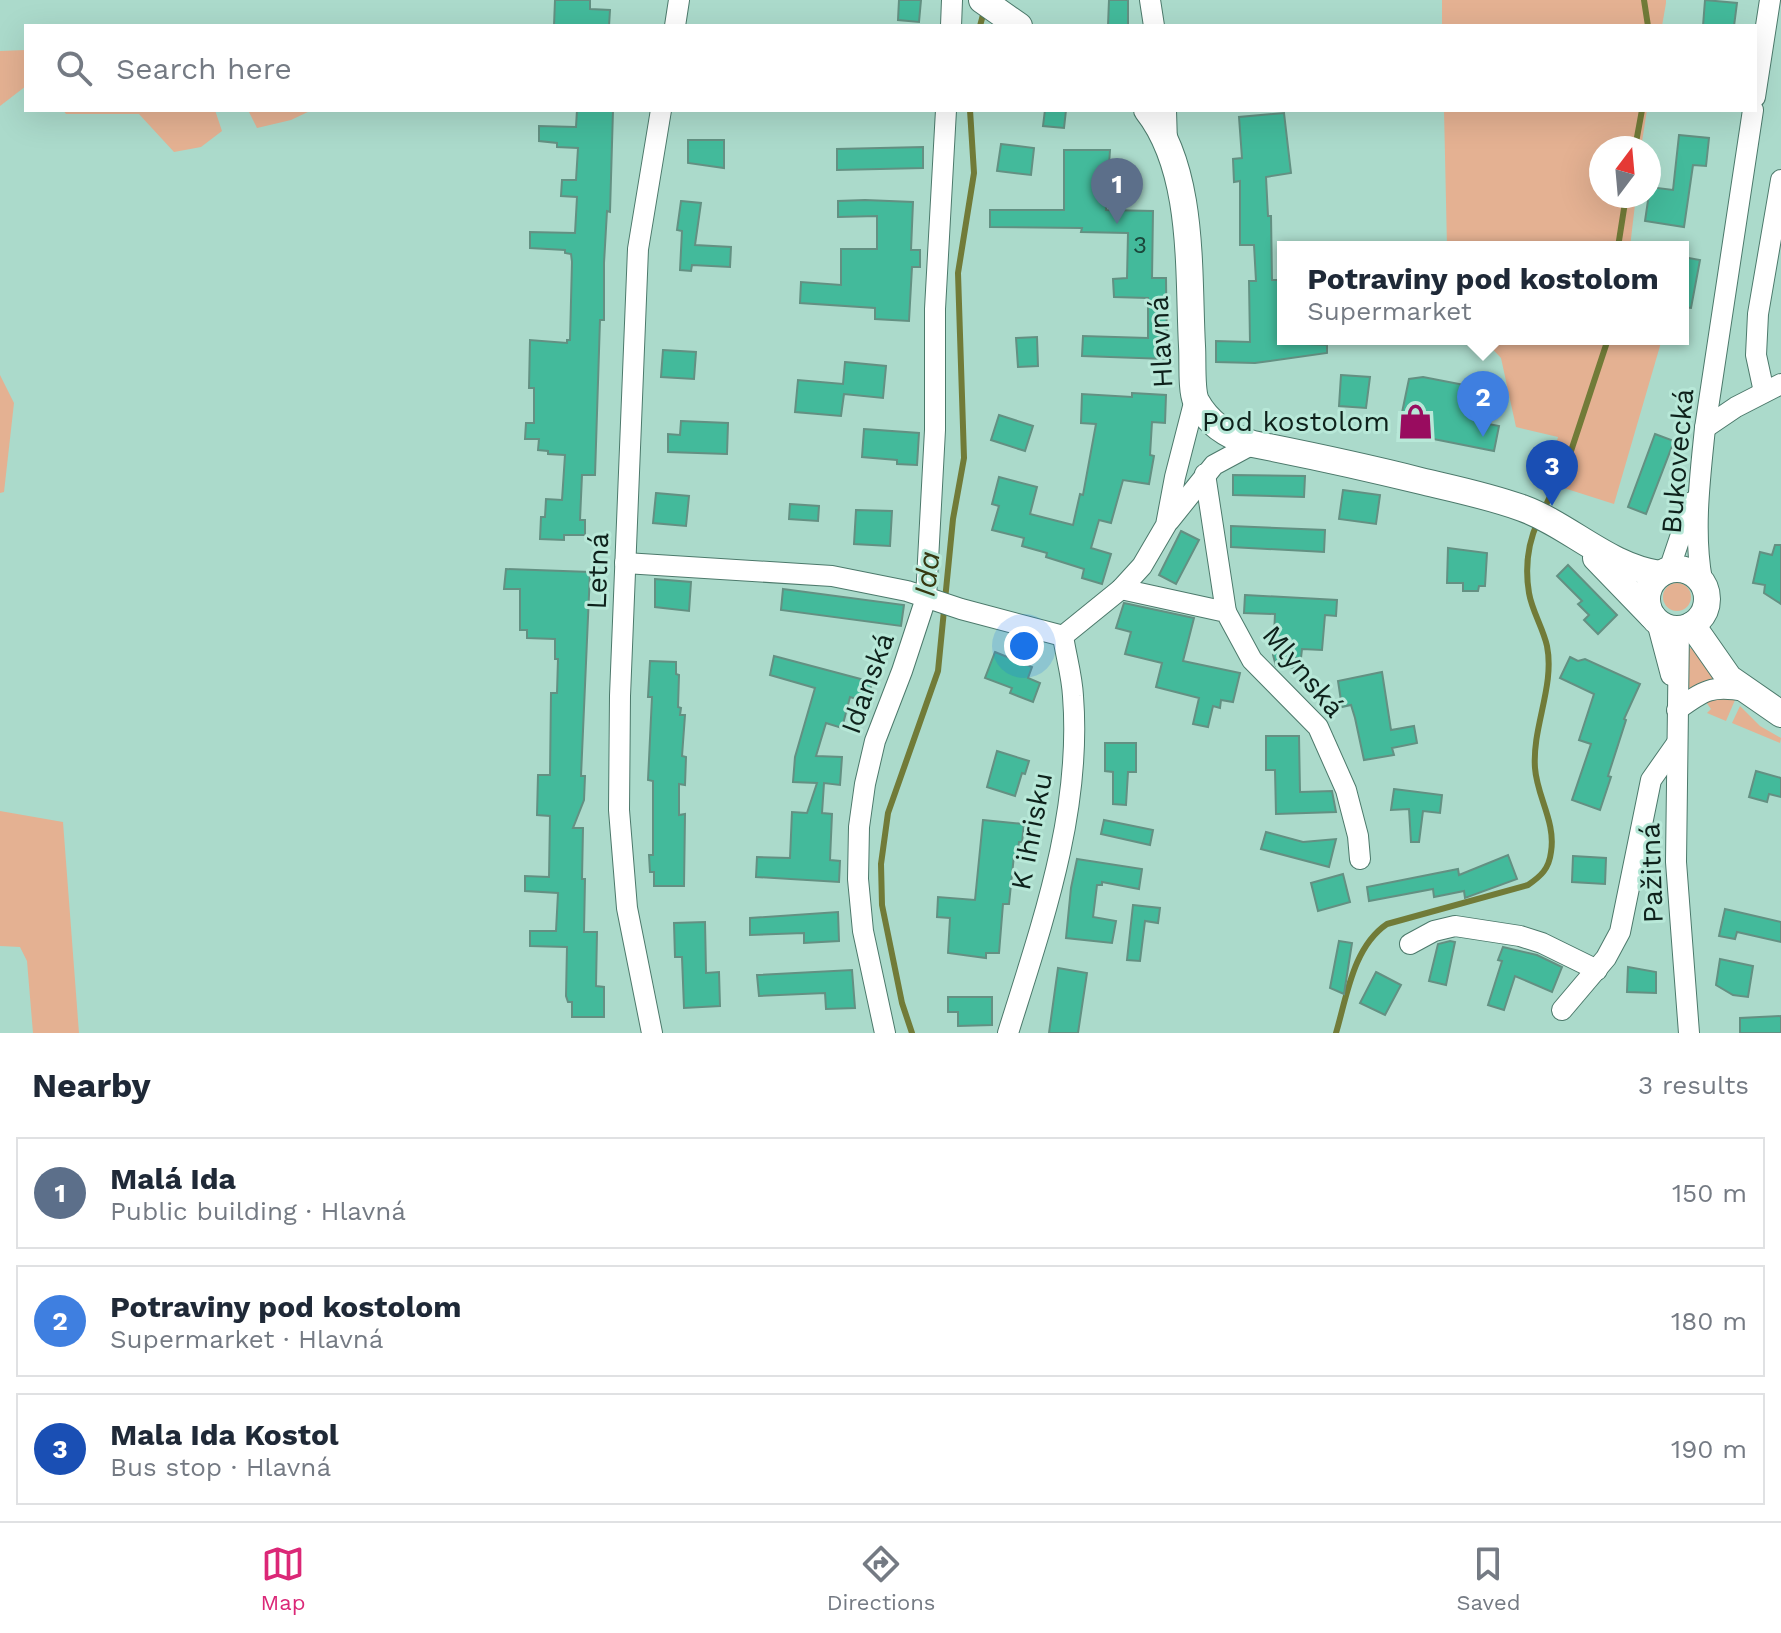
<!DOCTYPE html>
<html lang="en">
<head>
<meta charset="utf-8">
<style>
  body { margin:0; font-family:"Work Sans",sans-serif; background:#f2f2f3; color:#1f2937 }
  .compass { position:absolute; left:1589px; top:136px; width:72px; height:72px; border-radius:50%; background:#fff; box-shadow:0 8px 32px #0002; rotate:16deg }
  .you { position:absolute; left:1024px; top:646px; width:28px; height:28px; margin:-20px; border:6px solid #fff; border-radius:50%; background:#1a73e8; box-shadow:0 0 0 12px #1a73e833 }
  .badge { display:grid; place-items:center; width:52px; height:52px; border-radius:50%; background:#db2777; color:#fff; font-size:26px; font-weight:700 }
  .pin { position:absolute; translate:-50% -66px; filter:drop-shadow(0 2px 4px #0008) }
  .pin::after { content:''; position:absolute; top:42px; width:28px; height:24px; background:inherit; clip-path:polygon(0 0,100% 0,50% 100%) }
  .popup { position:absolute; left:1277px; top:241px; width:412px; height:104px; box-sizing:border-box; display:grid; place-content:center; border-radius:0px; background:#fff; filter:drop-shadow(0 2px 6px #0005); font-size:26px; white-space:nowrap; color:#747a83 }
  .popup b { font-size:30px; color:#1f2937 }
  .popup::after { content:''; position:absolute; left:50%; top:100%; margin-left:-16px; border:16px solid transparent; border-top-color:#fff }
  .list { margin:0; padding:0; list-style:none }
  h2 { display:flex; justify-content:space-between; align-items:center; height:104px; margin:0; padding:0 32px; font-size:34px }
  h2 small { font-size:26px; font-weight:400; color:#747a83 }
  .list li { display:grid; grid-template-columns:52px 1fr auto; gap:24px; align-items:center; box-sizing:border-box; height:112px; margin:0 16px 16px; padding:0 16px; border:2px solid #e0e1e3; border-radius:0px }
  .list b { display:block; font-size:30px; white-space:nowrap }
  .list p { margin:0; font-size:26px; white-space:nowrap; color:#747a83 }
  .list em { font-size:26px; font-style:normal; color:#747a83 }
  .icon { flex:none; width:44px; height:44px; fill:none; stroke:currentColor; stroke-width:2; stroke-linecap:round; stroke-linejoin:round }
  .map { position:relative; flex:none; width:1781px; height:1033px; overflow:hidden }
  .search { position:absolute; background:#fff; box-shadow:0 8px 32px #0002; left:24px; right:24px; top:24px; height:88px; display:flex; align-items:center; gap:20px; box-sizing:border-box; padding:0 28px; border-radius:0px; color:#747a83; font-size:30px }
  .sheet { height:488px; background:#fff }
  nav { display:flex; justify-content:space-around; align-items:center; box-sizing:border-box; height:112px; border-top:2px solid #e0e1e3; background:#fff; font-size:22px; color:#747a83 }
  nav a { display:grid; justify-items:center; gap:4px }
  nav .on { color:#db2777 }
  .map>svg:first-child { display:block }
</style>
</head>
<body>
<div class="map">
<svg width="1781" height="1033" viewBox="0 0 1781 1033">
  <rect width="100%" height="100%" fill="#abdacb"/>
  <g fill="#e4b192">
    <polygon points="1442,0 1666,0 1666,3 1662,26 1442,26"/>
    <polygon points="26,50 26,86 0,106 0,51"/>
    <polygon points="63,110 215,110 222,131 201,147 174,152 139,114 66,114"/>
    <polygon points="248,110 312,110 291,120 257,128"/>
    <polygon points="1444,110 1647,110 1641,148 1601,148 1601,196 1636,196 1630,247 1447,247"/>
    <polygon points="1483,339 1662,339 1614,504 1545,482 1558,437 1516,427 1501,358"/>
    <polygon points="0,375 14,403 4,492 0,493"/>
    <circle cx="1677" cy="597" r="14"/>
    <polygon points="1698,646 1722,679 1688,691 1688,649"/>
    <polygon points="1724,697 1735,700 1726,721 1707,713 1711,709 1706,702"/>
    <polygon points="1740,706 1760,726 1781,738 1780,743 1732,723"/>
    <polygon points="0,811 63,822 79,1033 33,1033 27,961 20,947 0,946"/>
  </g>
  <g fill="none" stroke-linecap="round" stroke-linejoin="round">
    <g stroke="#717b38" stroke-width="6">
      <polyline points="1644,0 1648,26"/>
      <polyline points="980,26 984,11"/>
      <polyline points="1635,148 1642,110"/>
      <polyline points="1618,247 1626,196"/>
      <polyline points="1543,511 1569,457 1608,339"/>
      <polyline points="912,1033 902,1003 882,905 881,864 888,813 938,671 953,519 964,458 958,273 974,173 970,110"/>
      <path d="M1336,1033C1347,996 1353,947 1387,924L1528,885C1541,876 1549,869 1551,852C1556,822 1537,797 1535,768C1532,727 1555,686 1547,646C1543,628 1532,611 1529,593C1525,569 1528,543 1538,521"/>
    </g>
  </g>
  <g fill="#43ba9b" stroke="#639082" stroke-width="2">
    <polygon points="555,0 590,0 590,9 610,10 609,26 554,26"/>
    <polygon points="899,0 921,0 919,22 898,20"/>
    <polygon points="1109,0 1128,0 1128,26 1108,26"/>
    <polygon points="1705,0 1737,3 1734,26 1703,26"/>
    <polygon points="577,110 613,110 610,212 607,211 604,263 604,320 600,320 595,475 582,475 580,520 585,520 585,535 564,535 564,540 540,539 541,517 545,517 546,499 562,500 565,455 548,454 548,451 538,450 539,439 525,439 526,423 534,423 534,388 529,388 530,340 567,343 567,340 570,340 572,262 571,254 565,253 565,250 530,248 530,232 575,233 577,197 561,196 562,180 576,180 578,148 557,147 557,143 539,141 539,126 576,127"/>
    <polygon points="1045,110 1066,110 1064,128 1043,126"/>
    <polygon points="1284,113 1291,173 1266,177 1268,216 1271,216 1272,280 1283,280 1283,343 1327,345 1327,353 1255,363 1216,362 1216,341 1250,342 1249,281 1256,281 1254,245 1240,245 1240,181 1234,182 1233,159 1242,158 1239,117"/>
    <polygon points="1679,135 1709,138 1706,166 1693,165 1684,227 1645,221 1650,187 1673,190"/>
    <polygon points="688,140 724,140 724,168 688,163"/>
    <polygon points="1001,144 1034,148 1031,175 997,171"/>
    <polygon points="923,147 923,168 837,170 837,149"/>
    <polygon points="1064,150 1110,150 1106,210 1153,211 1152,278 1166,278 1167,359 1082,356 1083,336 1148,338 1148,298 1114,297 1113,279 1127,278 1128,233 1081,232 1082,228 990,227 990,210 1064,210"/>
    <polygon points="865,200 913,202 911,250 920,250 920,267 912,267 909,321 875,319 875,308 800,303 801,282 841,285 841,249 877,249 877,216 838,217 838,201"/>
    <polygon points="681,201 701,203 695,245 731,247 730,267 692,265 691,271 680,270 682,231 677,230"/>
    <polygon points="1683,257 1700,260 1691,308 1683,307"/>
    <polygon points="1037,337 1038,366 1018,367 1016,338"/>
    <polygon points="663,350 696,352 694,379 661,377"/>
    <polygon points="845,362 886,366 883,398 844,394 841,416 795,412 798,380 843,384"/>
    <polygon points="1341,375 1370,377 1366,408 1339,406"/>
    <polygon points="1423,377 1485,389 1478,422 1499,426 1494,451 1398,432 1409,379"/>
    <polygon points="1132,393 1166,395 1165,423 1152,422 1150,455 1154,456 1149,484 1123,480 1111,523 1099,520 1091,548 1111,554 1102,584 1082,578 1084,569 1046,557 1047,553 1022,546 1024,538 992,530 999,506 992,504 999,477 1037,487 1030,514 1073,525 1080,494 1083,495 1096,424 1081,423 1082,394 1132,397"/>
    <polygon points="999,415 1033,426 1025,451 991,440"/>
    <polygon points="681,421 728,423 727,454 668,452 668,434 680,435"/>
    <polygon points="864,429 919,433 917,465 897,464 897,460 862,457"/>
    <polygon points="1655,434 1674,441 1646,514 1628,507"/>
    <polygon points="1233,475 1305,476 1304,497 1233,495"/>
    <polygon points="1343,490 1380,495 1376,524 1339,519"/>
    <polygon points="656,493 689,496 686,526 653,523"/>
    <polygon points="790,504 819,506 818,521 789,519"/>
    <polygon points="856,510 892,511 890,546 854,544"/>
    <polygon points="1231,526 1325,530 1324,552 1231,547"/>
    <polygon points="1181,531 1199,540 1176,584 1159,575"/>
    <polygon points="1775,545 1781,545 1781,604 1764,593 1765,585 1753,583 1760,552 1772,555"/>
    <polygon points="1448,548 1487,553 1485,586 1479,586 1478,591 1463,591 1463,583 1447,583"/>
    <polygon points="1568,565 1617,615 1598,634 1584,620 1589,615 1578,604 1582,601 1557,576"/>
    <polygon points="506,569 590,572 581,776 585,776 584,800 573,828 583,828 582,879 585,879 584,932 597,932 596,986 604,987 604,1017 572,1017 572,1002 568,1002 566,996 567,947 530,946 530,931 556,931 558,893 525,891 525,876 549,877 550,816 537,815 538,775 550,775 551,693 557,693 558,659 555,659 555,639 527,638 527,630 520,630 520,589 504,589"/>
    <polygon points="655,579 691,582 689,611 655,607"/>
    <polygon points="783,589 904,605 901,626 781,610"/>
    <polygon points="1245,595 1337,600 1336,616 1325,615 1322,650 1302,649 1301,658 1296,658 1295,668 1276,666 1273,655 1275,614 1244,613"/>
    <polygon points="1124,603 1194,618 1183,661 1240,673 1233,702 1221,700 1220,708 1213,706 1208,727 1193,724 1199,698 1156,687 1162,663 1125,654 1131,632 1116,628"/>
    <polygon points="995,652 1032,667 1028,678 1040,683 1033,702 1010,693 1012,688 985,678"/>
    <polygon points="774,656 872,682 867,702 850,697 842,728 826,723 816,756 842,757 840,785 824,783 822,813 832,814 830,860 840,861 839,882 756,877 757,857 790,858 792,812 807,813 817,783 793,782 795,757 815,688 770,675"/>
    <polygon points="1570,657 1578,661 1585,659 1640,684 1624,719 1626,720 1608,776 1611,777 1600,810 1572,800 1591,744 1579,740 1594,694 1560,678"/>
    <polygon points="650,661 676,662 676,674 679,675 678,707 681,708 680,715 685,715 682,756 686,757 685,785 679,784 679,815 685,814 684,886 654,886 654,872 650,872 649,855 653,855 653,781 648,780 652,697 648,697"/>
    <polygon points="1382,672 1391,730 1414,726 1417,743 1392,748 1394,755 1364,760 1355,718 1351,705 1342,707 1338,681"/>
    <polygon points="1266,736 1299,736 1300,792 1332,791 1336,812 1276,814 1275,770 1266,770"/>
    <polygon points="1105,743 1136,743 1136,772 1128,772 1126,805 1113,804 1113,772 1105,771"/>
    <polygon points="997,751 1029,761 1025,774 1022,773 1015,796 987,787"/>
    <polygon points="1756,771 1781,778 1781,797 1769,794 1767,802 1749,797"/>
    <polygon points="1394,789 1442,795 1440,813 1423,811 1419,842 1411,842 1409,809 1391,810"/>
    <polygon points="983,820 1024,824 1022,842 1019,842 1017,856 1014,855 1009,904 1003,904 999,953 986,953 986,958 948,953 950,918 937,917 938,897 975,900"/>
    <polygon points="1104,820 1153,830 1150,845 1101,834"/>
    <polygon points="1266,832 1303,842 1336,839 1329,867 1261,849"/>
    <polygon points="1508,855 1517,879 1465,898 1464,891 1434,897 1433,889 1369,901 1367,887 1458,869 1459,875"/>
    <polygon points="1573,856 1606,858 1605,884 1572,882"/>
    <polygon points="1077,859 1142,869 1139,889 1102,882 1102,885 1097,885 1093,917 1116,921 1112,943 1066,938 1071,888"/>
    <polygon points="1343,874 1350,902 1318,911 1311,883"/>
    <polygon points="1133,905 1160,908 1158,923 1145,921 1140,961 1127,960"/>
    <polygon points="1725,909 1781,922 1781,942 1737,932 1735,939 1719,936"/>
    <polygon points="838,912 839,941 804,943 804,933 750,935 750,918"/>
    <polygon points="705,922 706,973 719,972 720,1006 684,1008 682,957 675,957 674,923"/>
    <polygon points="1339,941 1352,943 1344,994 1330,988"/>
    <polygon points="1450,941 1455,942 1446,985 1429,981 1438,944"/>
    <polygon points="1503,947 1537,955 1562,967 1552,992 1515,976 1504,1010 1488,1005 1502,961 1498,960"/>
    <polygon points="1720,959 1753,966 1748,997 1733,995 1716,985"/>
    <polygon points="1628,967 1656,972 1656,993 1627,992"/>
    <polygon points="1058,968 1087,973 1078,1033 1049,1033"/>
    <polygon points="852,970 855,1008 826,1009 825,993 759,996 757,975"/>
    <polygon points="1376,972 1401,985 1385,1015 1360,1003"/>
    <polygon points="948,997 992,997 992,1025 958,1026 958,1012 948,1012"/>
    <polygon points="1781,1016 1781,1033 1740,1033 1740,1018"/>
  </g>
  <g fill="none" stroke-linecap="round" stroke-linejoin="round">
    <defs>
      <g id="minor">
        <polyline points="1150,0 1154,26"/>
        <polyline points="675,26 679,0"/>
        <polyline points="951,26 952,0"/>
        <polyline points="1755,97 1770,0"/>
        <polyline points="1166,110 1167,144"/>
        <polyline points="1764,392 1756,355 1758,314 1781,180"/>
        <polyline points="1705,428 1736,407 1781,384"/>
        <polyline points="1205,474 1226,612"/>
        <polyline points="1169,521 1214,465 1253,444"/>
        <polyline points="625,563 832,576 907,591 961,609 1063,636 1121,589 1142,566 1166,525 1175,477 1195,399"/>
        <polyline points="1669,570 1692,502"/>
        <path d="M1702,580C1693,531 1700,478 1705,428L1753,110"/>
        <polyline points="1121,589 1226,612 1252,660 1318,727 1346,790 1358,836 1360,859"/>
        <polyline points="1657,622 1671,675"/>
        <polyline points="1679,629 1676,862 1689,1033"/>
        <path d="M1677,710C1704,690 1712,685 1745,691"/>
        <polyline points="1410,944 1434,931 1455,926 1520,936 1542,943 1597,970"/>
        <polyline points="1562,1010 1606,958 1620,932 1651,780 1677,743"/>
        <polyline points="652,1033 627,908 619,810 620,696 638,249 661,110"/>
        <polyline points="885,1033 863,931 858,879 859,827 865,784 875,741 902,671 926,598 935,430 935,309 946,110"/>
        <path d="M1008,1033C1042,924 1082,812 1073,696C1072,676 1066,656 1063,636"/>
      </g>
      <g id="major">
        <polyline points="982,0 1019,26"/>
        <path d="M1147,110C1195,171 1188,272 1192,346C1193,360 1191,390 1196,401C1208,423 1229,437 1253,444C1309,455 1365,467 1421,481C1455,489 1489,496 1522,508C1571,526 1607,566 1660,574"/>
        <polyline points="1596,558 1652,616"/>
        <circle cx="1677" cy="599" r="30"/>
        <polyline points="1692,625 1729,678 1781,714"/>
      </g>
    </defs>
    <use href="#minor" stroke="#4c796b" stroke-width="22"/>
    <use href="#major" stroke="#4c796b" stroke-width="28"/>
    <use href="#minor" stroke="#fff" stroke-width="20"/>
    <use href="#major" stroke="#fff" stroke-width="26"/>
  </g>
  <defs>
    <symbol id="shop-bare" viewBox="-9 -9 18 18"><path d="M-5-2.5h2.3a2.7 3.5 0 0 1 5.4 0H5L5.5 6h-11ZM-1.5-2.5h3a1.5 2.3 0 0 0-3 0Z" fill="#990c5f" stroke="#b8e8d8" stroke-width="2.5" paint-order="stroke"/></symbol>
  </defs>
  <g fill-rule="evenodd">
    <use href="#shop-bare" x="1390" y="396" width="51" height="51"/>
  </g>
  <g text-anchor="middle" stroke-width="6" stroke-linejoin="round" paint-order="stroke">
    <g font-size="24" fill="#1b473b">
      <text x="1140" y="253">3</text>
    </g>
    <g font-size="28" fill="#0e211b" stroke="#b8e8d8">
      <text transform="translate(1160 342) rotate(-93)" y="10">Hlavná</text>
      <text transform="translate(1677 461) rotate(-85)" y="10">Bukovecká</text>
      <text transform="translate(597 571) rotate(-88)" y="10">Letná</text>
      <text transform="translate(1304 671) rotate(50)" y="10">Mlynská</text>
      <text transform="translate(867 683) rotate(-70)" y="10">Idanská</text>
      <text transform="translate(1031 831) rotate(-79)" y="10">K ihrisku</text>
      <text transform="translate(1651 873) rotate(-92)" y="10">Pažitná</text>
    </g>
    <g font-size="28" fill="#0e211b" stroke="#b8e8d8" text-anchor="end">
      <text x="1390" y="431">Pod kostolom</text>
    </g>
    <g font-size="30" font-style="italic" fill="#363811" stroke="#b8e8d8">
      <text transform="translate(927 574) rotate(-83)" y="10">Ida</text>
    </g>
  </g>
</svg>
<svg class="compass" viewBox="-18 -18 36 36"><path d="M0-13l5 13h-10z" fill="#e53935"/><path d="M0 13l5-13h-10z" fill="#747a83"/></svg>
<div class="you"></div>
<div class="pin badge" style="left:1117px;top:224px;background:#5c6f8a">1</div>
<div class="pin badge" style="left:1483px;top:437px;background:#3f7fe0">2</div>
<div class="popup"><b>Potraviny pod kostolom</b>Supermarket</div>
<div class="pin badge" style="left:1552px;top:506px;background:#1a4fb4">3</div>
<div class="search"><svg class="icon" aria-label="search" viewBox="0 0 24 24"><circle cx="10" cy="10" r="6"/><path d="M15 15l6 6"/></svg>Search here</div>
</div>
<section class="sheet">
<h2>Nearby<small>3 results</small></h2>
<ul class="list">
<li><span class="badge" style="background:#5c6f8a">1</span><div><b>Malá Ida</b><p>Public building · Hlavná</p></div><em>150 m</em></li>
<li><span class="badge" style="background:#3f7fe0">2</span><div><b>Potraviny pod kostolom</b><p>Supermarket · Hlavná</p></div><em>180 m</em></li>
<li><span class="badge" style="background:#1a4fb4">3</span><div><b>Mala Ida Kostol</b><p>Bus stop · Hlavná</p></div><em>190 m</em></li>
</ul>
</section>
<nav>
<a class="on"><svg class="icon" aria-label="map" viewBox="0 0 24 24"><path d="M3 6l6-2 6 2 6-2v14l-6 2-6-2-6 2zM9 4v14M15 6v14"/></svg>Map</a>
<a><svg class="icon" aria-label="directions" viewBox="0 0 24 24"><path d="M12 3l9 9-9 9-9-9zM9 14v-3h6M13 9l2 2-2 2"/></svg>Directions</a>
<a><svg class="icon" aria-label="saved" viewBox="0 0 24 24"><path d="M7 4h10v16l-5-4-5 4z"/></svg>Saved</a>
</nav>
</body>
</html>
